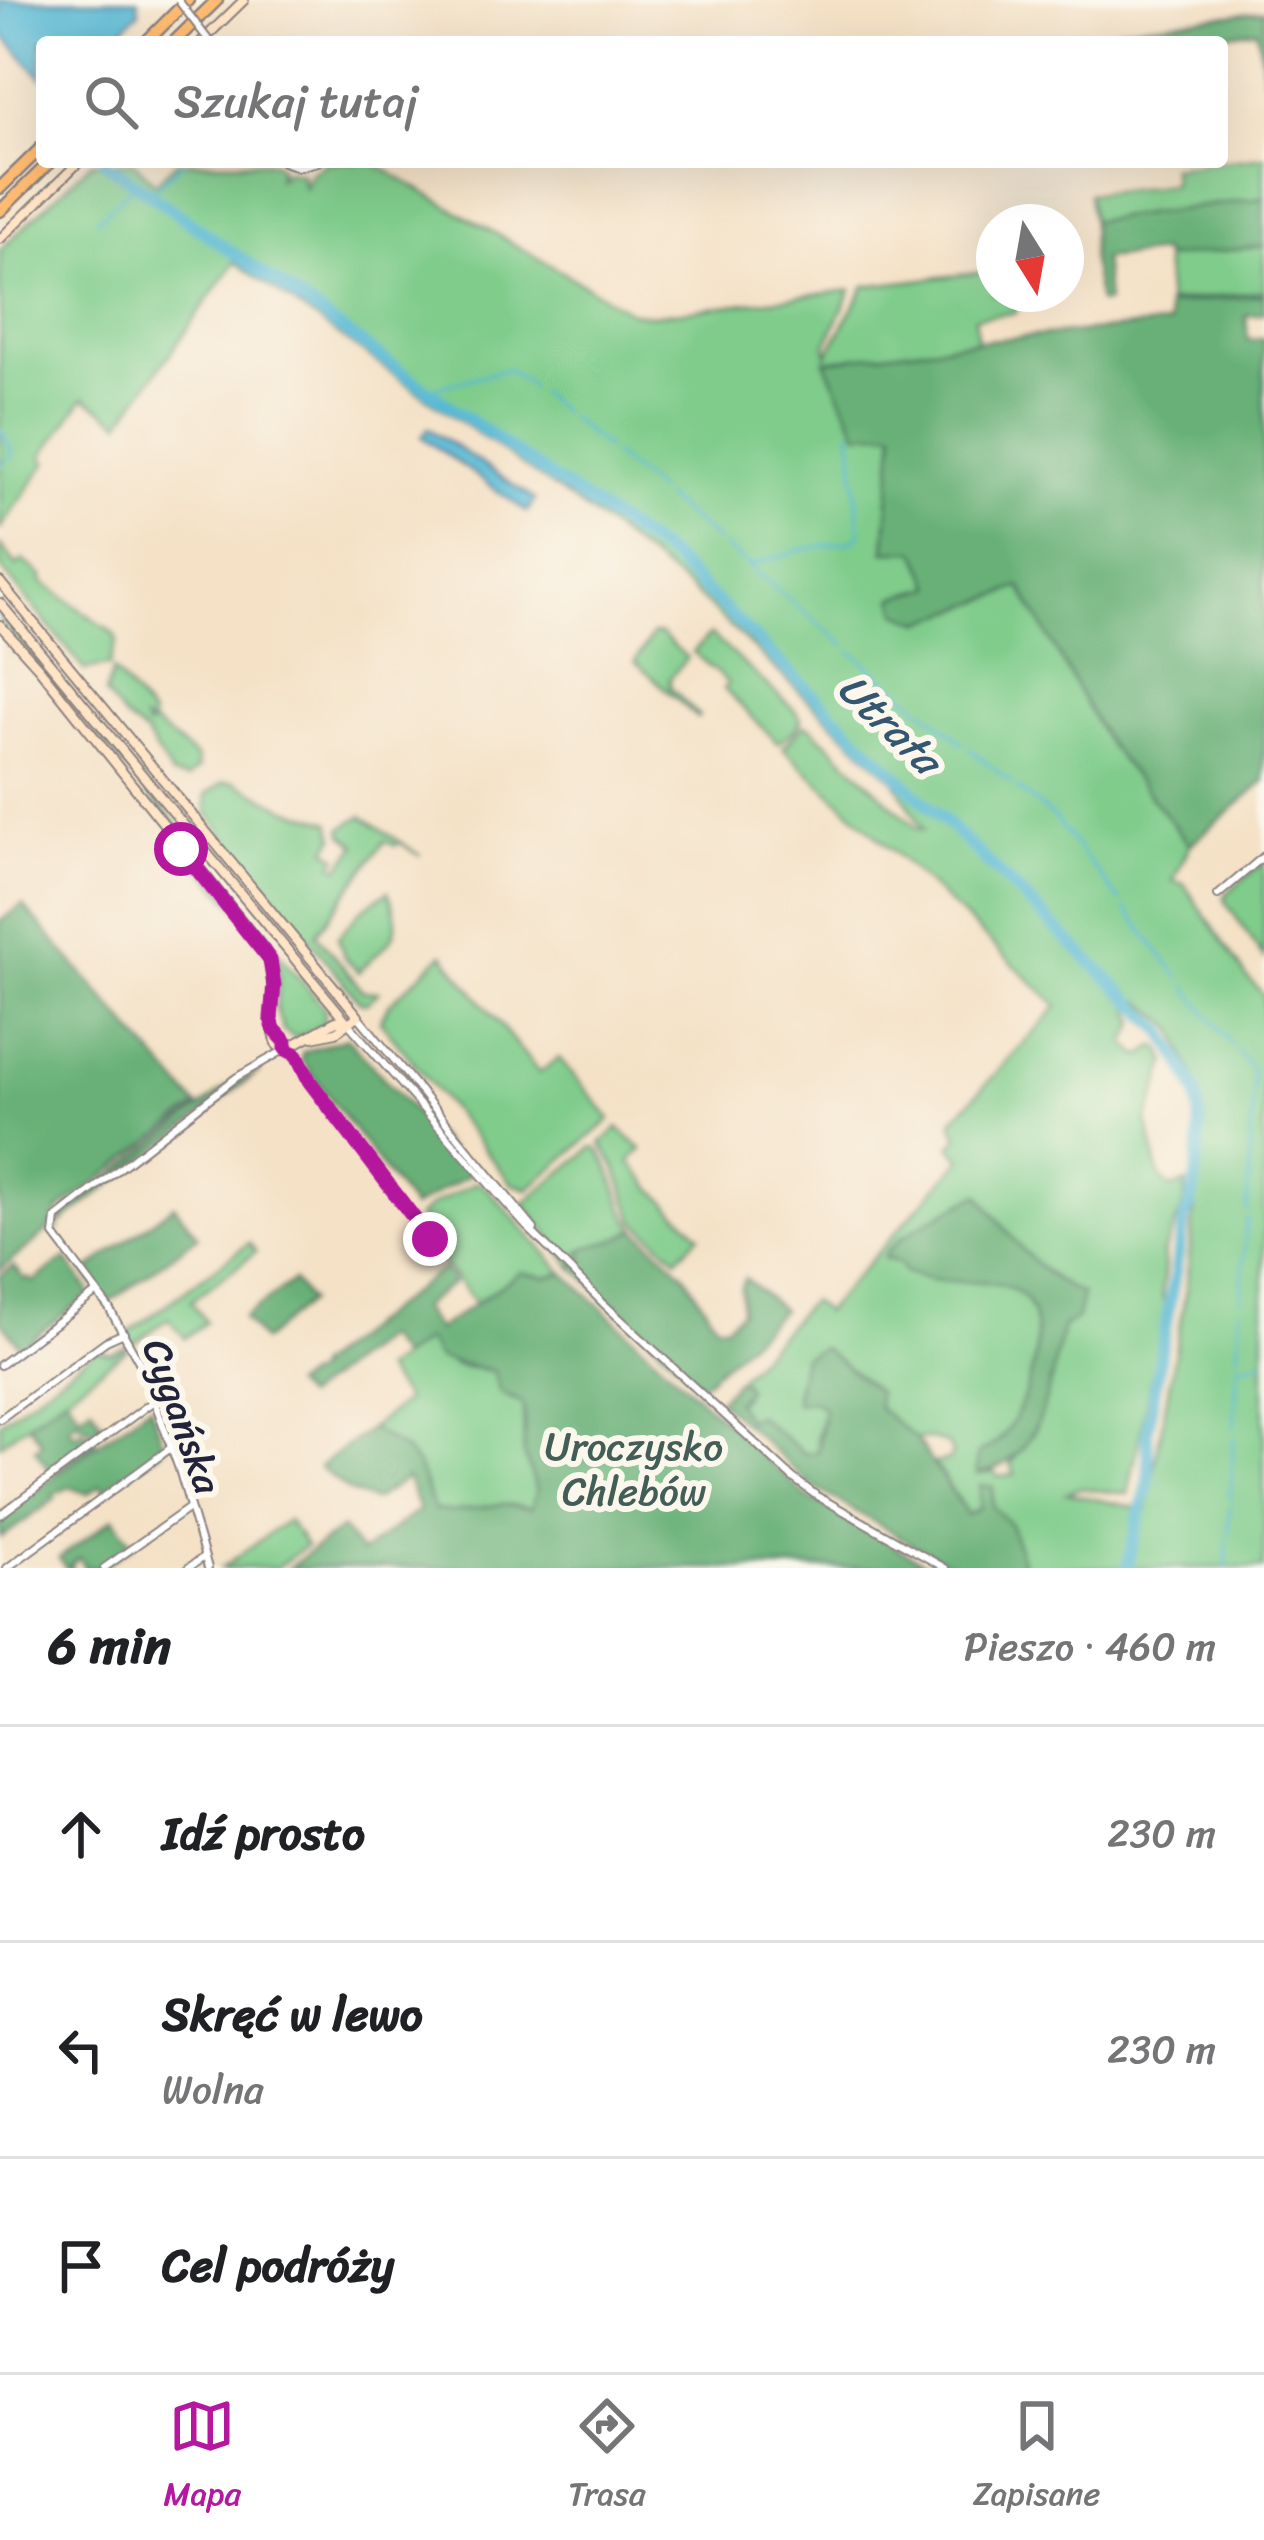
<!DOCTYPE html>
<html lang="pl">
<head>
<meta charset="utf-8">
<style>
  body { margin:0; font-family:Sriracha,sans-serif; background:#f2f2f2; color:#202124 }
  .compass { position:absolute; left:976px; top:204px; width:108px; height:108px; border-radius:50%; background:#fff; box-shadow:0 12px 48px #0002; rotate:169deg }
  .stop { position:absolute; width:36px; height:36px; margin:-27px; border:9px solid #b5179e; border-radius:50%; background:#fff }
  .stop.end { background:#b5179e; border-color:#fff; box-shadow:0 3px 12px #0008 }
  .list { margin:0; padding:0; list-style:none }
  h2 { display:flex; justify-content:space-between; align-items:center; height:156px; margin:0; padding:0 48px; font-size:51px }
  h2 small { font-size:39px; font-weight:400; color:#757577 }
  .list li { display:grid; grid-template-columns:78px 1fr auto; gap:36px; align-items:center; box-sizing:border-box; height:216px; padding:0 48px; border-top:3px solid #e0e0e0 }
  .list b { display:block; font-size:45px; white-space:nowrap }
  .list p { margin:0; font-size:39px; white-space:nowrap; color:#757577 }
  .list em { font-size:39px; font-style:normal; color:#757577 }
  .icon { flex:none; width:66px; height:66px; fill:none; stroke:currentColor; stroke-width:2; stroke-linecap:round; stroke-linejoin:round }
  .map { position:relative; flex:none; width:1264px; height:1568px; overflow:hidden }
  .search { position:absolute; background:#fff; box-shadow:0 12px 48px #0002; left:36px; right:36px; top:36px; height:132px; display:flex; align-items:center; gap:30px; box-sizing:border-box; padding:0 42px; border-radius:12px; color:#757577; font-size:45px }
  .sheet { height:804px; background:#fff }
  nav { display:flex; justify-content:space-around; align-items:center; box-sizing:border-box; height:168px; border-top:3px solid #e0e0e0; background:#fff; font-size:33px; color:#757577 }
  nav a { display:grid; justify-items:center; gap:6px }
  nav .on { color:#b5179e }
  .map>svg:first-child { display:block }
</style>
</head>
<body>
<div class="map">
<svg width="1264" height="1568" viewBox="0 0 1264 1568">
  <rect width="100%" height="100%" fill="#fbf7ec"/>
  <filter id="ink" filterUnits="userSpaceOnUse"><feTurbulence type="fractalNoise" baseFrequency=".00833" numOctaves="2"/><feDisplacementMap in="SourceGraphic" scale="24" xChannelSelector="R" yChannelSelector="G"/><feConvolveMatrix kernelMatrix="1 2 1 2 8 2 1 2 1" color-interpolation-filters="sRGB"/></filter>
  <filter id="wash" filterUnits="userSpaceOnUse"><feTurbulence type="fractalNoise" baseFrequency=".004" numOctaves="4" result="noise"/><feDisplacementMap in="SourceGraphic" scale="48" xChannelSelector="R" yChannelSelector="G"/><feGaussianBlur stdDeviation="2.7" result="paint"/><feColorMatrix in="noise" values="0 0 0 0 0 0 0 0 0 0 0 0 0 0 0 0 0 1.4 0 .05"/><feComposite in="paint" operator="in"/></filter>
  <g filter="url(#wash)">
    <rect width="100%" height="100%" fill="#f4e1c6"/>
    <g fill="#7fcc8b" stroke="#507763" stroke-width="3" fill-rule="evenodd">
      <polygon points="1264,156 1264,198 1092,221 1088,194 1172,184 1171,167"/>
      <path d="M92,162H134L155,183L177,162H273L280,168L278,178L287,171L302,174L304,189L310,173L328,162H372L631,312L652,315L851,290L826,345L827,355L865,286L994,271V294H1017L1016,313L975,317L977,341L827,361L895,430L885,550L916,551L933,588L922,622L1021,587L1107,743L1190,845L1173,881L1184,884L1247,977L1264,995V1568H1024L1010,1523L980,1509L968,1515L934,1463L949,1460L952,1454L949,1445L934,1439H916L803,1358L795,1399L797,1403L812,1400L824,1408L817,1437L818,1451L805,1454L756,1415L747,1420L735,1402L743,1396V1382L737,1380L810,1301L824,1312L962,1159L951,1146L958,1138L952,1121L1058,1006L783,748L804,725L811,727L918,829L923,830L895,781L692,591L601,521L235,262L121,422L84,398L42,457L47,462L0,529V250ZM1141,1001L1174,1028L1197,1083L1204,1112L1186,1289L1147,1510L1067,1493L1079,1488L1128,1494L1166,1307C1157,1291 1169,1272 1163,1254L1185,1202L1186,1184L1171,1188C1149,1172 1158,1146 1147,1123L1167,1062L1161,1049L1156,1046L1140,1057L1126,1043L1137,1022L1131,1010ZM978,1195L1018,1246L1059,1285L1063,1327L1035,1430L1011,1464L1015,1475L998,1477L995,1472L977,1474L978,1454C985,1449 996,1445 1001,1438C1027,1410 1057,1316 1016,1291C990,1276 960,1284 932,1280C923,1278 914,1274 905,1272L899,1262V1239Z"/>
      <polygon points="1264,246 1264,291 1168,303 1164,258"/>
      <polygon points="0,545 17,566 23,560 43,577 41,581 113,633 117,640 109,666 85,670 0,567"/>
      <polygon points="0,611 182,830 180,832 214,879 325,1008 324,1024 296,1038 283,1030 276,1009 279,974 269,946 193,858 156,804 0,620"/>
      <polygon points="653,634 661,634 687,658 670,678 670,687 699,716 697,718 635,661"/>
      <path d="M710,634L796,711L801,719C798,731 787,735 778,743L724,689L728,683L693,652Z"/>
      <polygon points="113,670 152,717 151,724 144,721 147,727 154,724 196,757 198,769 187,779 172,776 145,734 125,719 105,694"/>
      <polygon points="224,782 235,782 287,809 331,822 335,837 327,849 338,857 333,864 339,868 357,845 343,834 342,828 362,816 421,856 399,842 395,846 385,841 316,934 363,991 379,992 367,1003 360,1002 207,813 206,795"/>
      <polygon points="1264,862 1264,958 1225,901 1225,894"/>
      <path d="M388,891C408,940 389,938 359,972L344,957L338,937L360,911Z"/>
      <polygon points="443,954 539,1073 559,1058 611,1119 528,1189 512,1184 380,1021 389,1004"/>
      <polygon points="618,1128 642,1149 630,1161 652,1188 700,1235 677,1258 635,1221 616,1168 601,1143"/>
      <path d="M592,1148L598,1149C617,1174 617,1206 636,1229C620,1242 600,1242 580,1251L584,1256L572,1266L524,1203Z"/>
      <polygon points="477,1182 487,1188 564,1273 546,1277 521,1272 475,1303 444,1263 419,1216 431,1206"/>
      <polygon points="249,1243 256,1252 191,1301 206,1322 185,1338 168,1318 132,1345 128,1333"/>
      <polygon points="426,1340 453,1365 493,1371 508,1398 523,1404 524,1453 537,1491 531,1508 502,1504 452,1512 434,1510 418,1466 404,1450 370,1428 406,1401 383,1370"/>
      <polygon points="126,1347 127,1350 0,1444 0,1422 96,1350 111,1354"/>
      <polygon points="287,1520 306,1546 276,1568 222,1568"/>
    </g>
    <g fill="#67b077" stroke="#446959" stroke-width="3">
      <polygon points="1264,11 1264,80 1257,30 1163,42 1118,42 1118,28"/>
      <polygon points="1264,198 1264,246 1164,258 1162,252 1103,259 1107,302 1099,303 1091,260 1092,221"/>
      <polygon points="1264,294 1264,313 1246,316 1248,340 1264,339 1264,782 1190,845 1107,743 1021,587 922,622 898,613 894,597 933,587 916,551 885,551 895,431 858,433 825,361 977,341 1169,324 1167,305"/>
      <polygon points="23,905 198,1106 58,1211 49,1230 0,1270 0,921"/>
      <polygon points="347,1038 471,1174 412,1208 301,1059 303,1052"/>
      <polygon points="261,1070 58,1225 57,1232 61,1216 227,1087"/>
      <path d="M979,1194C1008,1233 1036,1275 1082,1294L1077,1318L1063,1327C1049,1381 1043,1465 977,1474L978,1454C985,1449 996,1445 1001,1438C1027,1410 1057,1316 1016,1291C990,1276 960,1284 932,1280C923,1278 914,1274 905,1272L899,1263L884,1258C893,1235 955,1208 979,1194Z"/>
      <polygon points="174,1205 198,1236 109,1303 85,1272"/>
      <path d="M636,1229L684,1274L716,1324L726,1325L741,1311V1287L745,1278L782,1310L701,1385L572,1266L584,1257L580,1251C599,1241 619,1242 636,1229Z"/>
      <polygon points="66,1258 91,1294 21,1347 0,1320 0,1276 14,1266 25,1280 29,1278 33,1282"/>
      <polygon points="443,1268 454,1282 421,1308 437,1330 521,1272 546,1277 564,1273 806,1496 933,1568 288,1568 342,1528 361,1553 419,1510 406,1478 374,1501 350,1492 319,1467 370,1428 404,1450 418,1466 434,1510 452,1512 502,1504 531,1508 537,1491 524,1453 524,1408 519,1401 500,1393 493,1371 438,1359 426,1340 399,1358 384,1337 304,1398 292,1386 316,1371 315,1367"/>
      <polygon points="293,1281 309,1301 262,1341 243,1318"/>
      <polygon points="823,1348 877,1391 878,1408 916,1439 967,1515 980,1508 980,1485 993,1487 993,1507 1010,1524 1024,1568 957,1568 914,1545 812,1486 718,1400 737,1380 743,1382 747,1389 735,1402 747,1420 756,1415 805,1454 818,1451 824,1408 813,1400 796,1403 795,1399 803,1357"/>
      <polygon points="66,1395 80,1415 92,1406 103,1424 93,1431 77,1421 69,1427 75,1435 82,1430 96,1441 52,1473 35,1449 42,1443 28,1424"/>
      <polygon points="150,1405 165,1447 105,1490 101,1485 88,1494 70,1487 53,1495 55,1499 1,1538 0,1524 6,1512"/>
      <polygon points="114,1518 133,1545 101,1568 85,1568 80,1558 71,1564 73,1568 66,1568 59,1558"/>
    </g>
    <g fill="#55b8d4" stroke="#3c6d88" stroke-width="3">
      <polygon points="0,0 138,0 139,12 109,42 42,42 42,78 0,32"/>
      <polygon points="428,428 535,500 527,512 422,437"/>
    </g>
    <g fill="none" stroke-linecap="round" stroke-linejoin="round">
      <g stroke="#55b8d4" stroke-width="3">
        <polyline points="149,194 183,162"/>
        <polyline points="96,221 135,184"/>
        <polyline points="427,390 507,369 532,387"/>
        <polyline points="539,392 562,412"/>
        <polyline points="569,417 607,449"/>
        <polyline points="0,428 13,453 0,466"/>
        <polyline points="613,455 658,491"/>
        <polyline points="664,497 718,541"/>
        <polyline points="724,546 845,645"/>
        <polyline points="748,566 804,549 851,541 860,534 851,430"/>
        <polyline points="851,651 941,725"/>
        <polyline points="943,726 963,743"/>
        <polyline points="969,748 992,767"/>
        <polyline points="995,769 1012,783"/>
        <polyline points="1017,788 1054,818 1120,901"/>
        <polyline points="1126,909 1180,978"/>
        <polyline points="1186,986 1232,1045"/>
        <polyline points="1237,1051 1253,1070 1253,1091"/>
        <polyline points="1247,1210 1253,1098"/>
        <polyline points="1241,1299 1246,1218"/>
        <polyline points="1238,1354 1240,1309"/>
        <polyline points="1238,1365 1264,1360"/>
        <polyline points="1234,1428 1238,1363"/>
        <polyline points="1230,1500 1234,1437"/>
        <polyline points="1228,1533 1230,1507"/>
        <polyline points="1226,1568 1227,1540"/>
      </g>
      <path stroke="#55b8d4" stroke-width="12" d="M105,162L541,471L670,557L1164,1032C1174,1052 1189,1072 1196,1093C1203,1116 1198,1195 1185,1216L1147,1432L1149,1478L1127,1568"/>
    </g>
  </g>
  <g filter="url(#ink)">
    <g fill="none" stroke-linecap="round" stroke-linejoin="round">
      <defs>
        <g id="street">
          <polyline points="283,162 298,167 318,162"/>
          <polyline points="1218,895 1264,856"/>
          <polyline points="358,1016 534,1229"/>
          <polyline points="347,1022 524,1224 604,1304 793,1478 817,1496 945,1568"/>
          <polyline points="0,1365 97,1292"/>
          <polyline points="0,1419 106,1341 124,1333"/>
          <polyline points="0,1515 155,1400"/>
          <polyline points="7,1568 172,1447"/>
          <polyline points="104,1568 189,1508"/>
          <polyline points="188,1568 204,1557"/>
          <polyline points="208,1568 179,1469 142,1367 109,1308 54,1235 56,1218 237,1077 286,1049 297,1055 307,1078 411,1212 434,1250"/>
        </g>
        <g id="secondary">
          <polyline points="201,42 244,0"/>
          <polyline points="0,239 79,162"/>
          <polyline points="0,582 358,1016 336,1032 313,1037"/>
          <polyline points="0,603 347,1022"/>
          <path d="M0,625L39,668L264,949C281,980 264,1014 278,1046L286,1049"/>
          <polyline points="274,1029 286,1042 286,1049"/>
          <polyline points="286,1049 336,1021 346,1022"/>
        </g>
        <g id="highway">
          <polyline points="146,42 188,0"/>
          <polyline points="174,42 217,0"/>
          <polyline points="0,188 42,147"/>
          <polyline points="0,211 50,162"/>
        </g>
      </defs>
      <use href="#street" stroke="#8b8280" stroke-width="10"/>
      <use href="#secondary" stroke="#8b8280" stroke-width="12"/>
      <use href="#highway" stroke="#8b8280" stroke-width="15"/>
      <use href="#street" stroke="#fff" stroke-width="6"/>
      <use href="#secondary" stroke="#ffe4c6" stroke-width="8"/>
      <use href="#highway" stroke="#ffbb71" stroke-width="10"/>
      <defs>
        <polyline id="street-bridge" points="178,0 210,42"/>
      </defs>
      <use href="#street-bridge" stroke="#8b8280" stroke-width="10" stroke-linecap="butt"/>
      <use href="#street-bridge" stroke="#fff" stroke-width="6"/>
    </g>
  </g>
  <g fill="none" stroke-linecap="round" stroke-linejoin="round" filter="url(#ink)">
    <polyline stroke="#b5179e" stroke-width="15" points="181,849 270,960 274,985 271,1018 274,1029 286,1042 286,1049 297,1055 310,1082 430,1239"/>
  </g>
  <g text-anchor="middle" stroke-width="12" stroke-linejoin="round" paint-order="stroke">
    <g font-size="39" fill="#22223b" stroke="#fbf7ec">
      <text transform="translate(183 1416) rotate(70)" y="14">Cygańska</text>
    </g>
    <g font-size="39" fill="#435e57" stroke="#fbf7ec">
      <text x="634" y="1460">Uroczysko<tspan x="634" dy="45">Chlebów</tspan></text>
    </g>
    <g font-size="42" font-style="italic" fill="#345671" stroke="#fbf7ec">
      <text transform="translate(890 723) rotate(44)" y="15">Utrata</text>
    </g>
  </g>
</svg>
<svg class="compass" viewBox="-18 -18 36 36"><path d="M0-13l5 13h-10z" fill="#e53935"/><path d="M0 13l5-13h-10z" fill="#757577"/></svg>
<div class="stop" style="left:181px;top:849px"></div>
<div class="stop end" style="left:430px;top:1239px"></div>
<div class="search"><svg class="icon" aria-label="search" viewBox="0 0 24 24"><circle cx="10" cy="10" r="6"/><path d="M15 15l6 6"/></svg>Szukaj tutaj</div>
</div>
<section class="sheet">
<h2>6 min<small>Pieszo · 460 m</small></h2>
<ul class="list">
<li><svg class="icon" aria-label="ahead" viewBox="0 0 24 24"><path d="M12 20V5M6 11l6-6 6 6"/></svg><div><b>Idź prosto</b></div><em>230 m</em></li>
<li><svg class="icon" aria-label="left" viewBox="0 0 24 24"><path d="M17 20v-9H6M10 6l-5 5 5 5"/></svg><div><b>Skręć w lewo</b><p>Wolna</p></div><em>230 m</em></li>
<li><svg class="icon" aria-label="arrive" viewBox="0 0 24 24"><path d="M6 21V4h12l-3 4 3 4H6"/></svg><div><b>Cel podróży</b></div></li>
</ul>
</section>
<nav>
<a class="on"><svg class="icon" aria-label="map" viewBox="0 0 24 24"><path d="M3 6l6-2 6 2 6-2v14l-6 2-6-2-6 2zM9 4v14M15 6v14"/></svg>Mapa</a>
<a><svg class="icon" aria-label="directions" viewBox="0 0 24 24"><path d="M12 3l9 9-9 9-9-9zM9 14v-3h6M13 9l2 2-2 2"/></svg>Trasa</a>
<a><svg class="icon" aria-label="saved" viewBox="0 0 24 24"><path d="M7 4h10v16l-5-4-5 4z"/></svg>Zapisane</a>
</nav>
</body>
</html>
